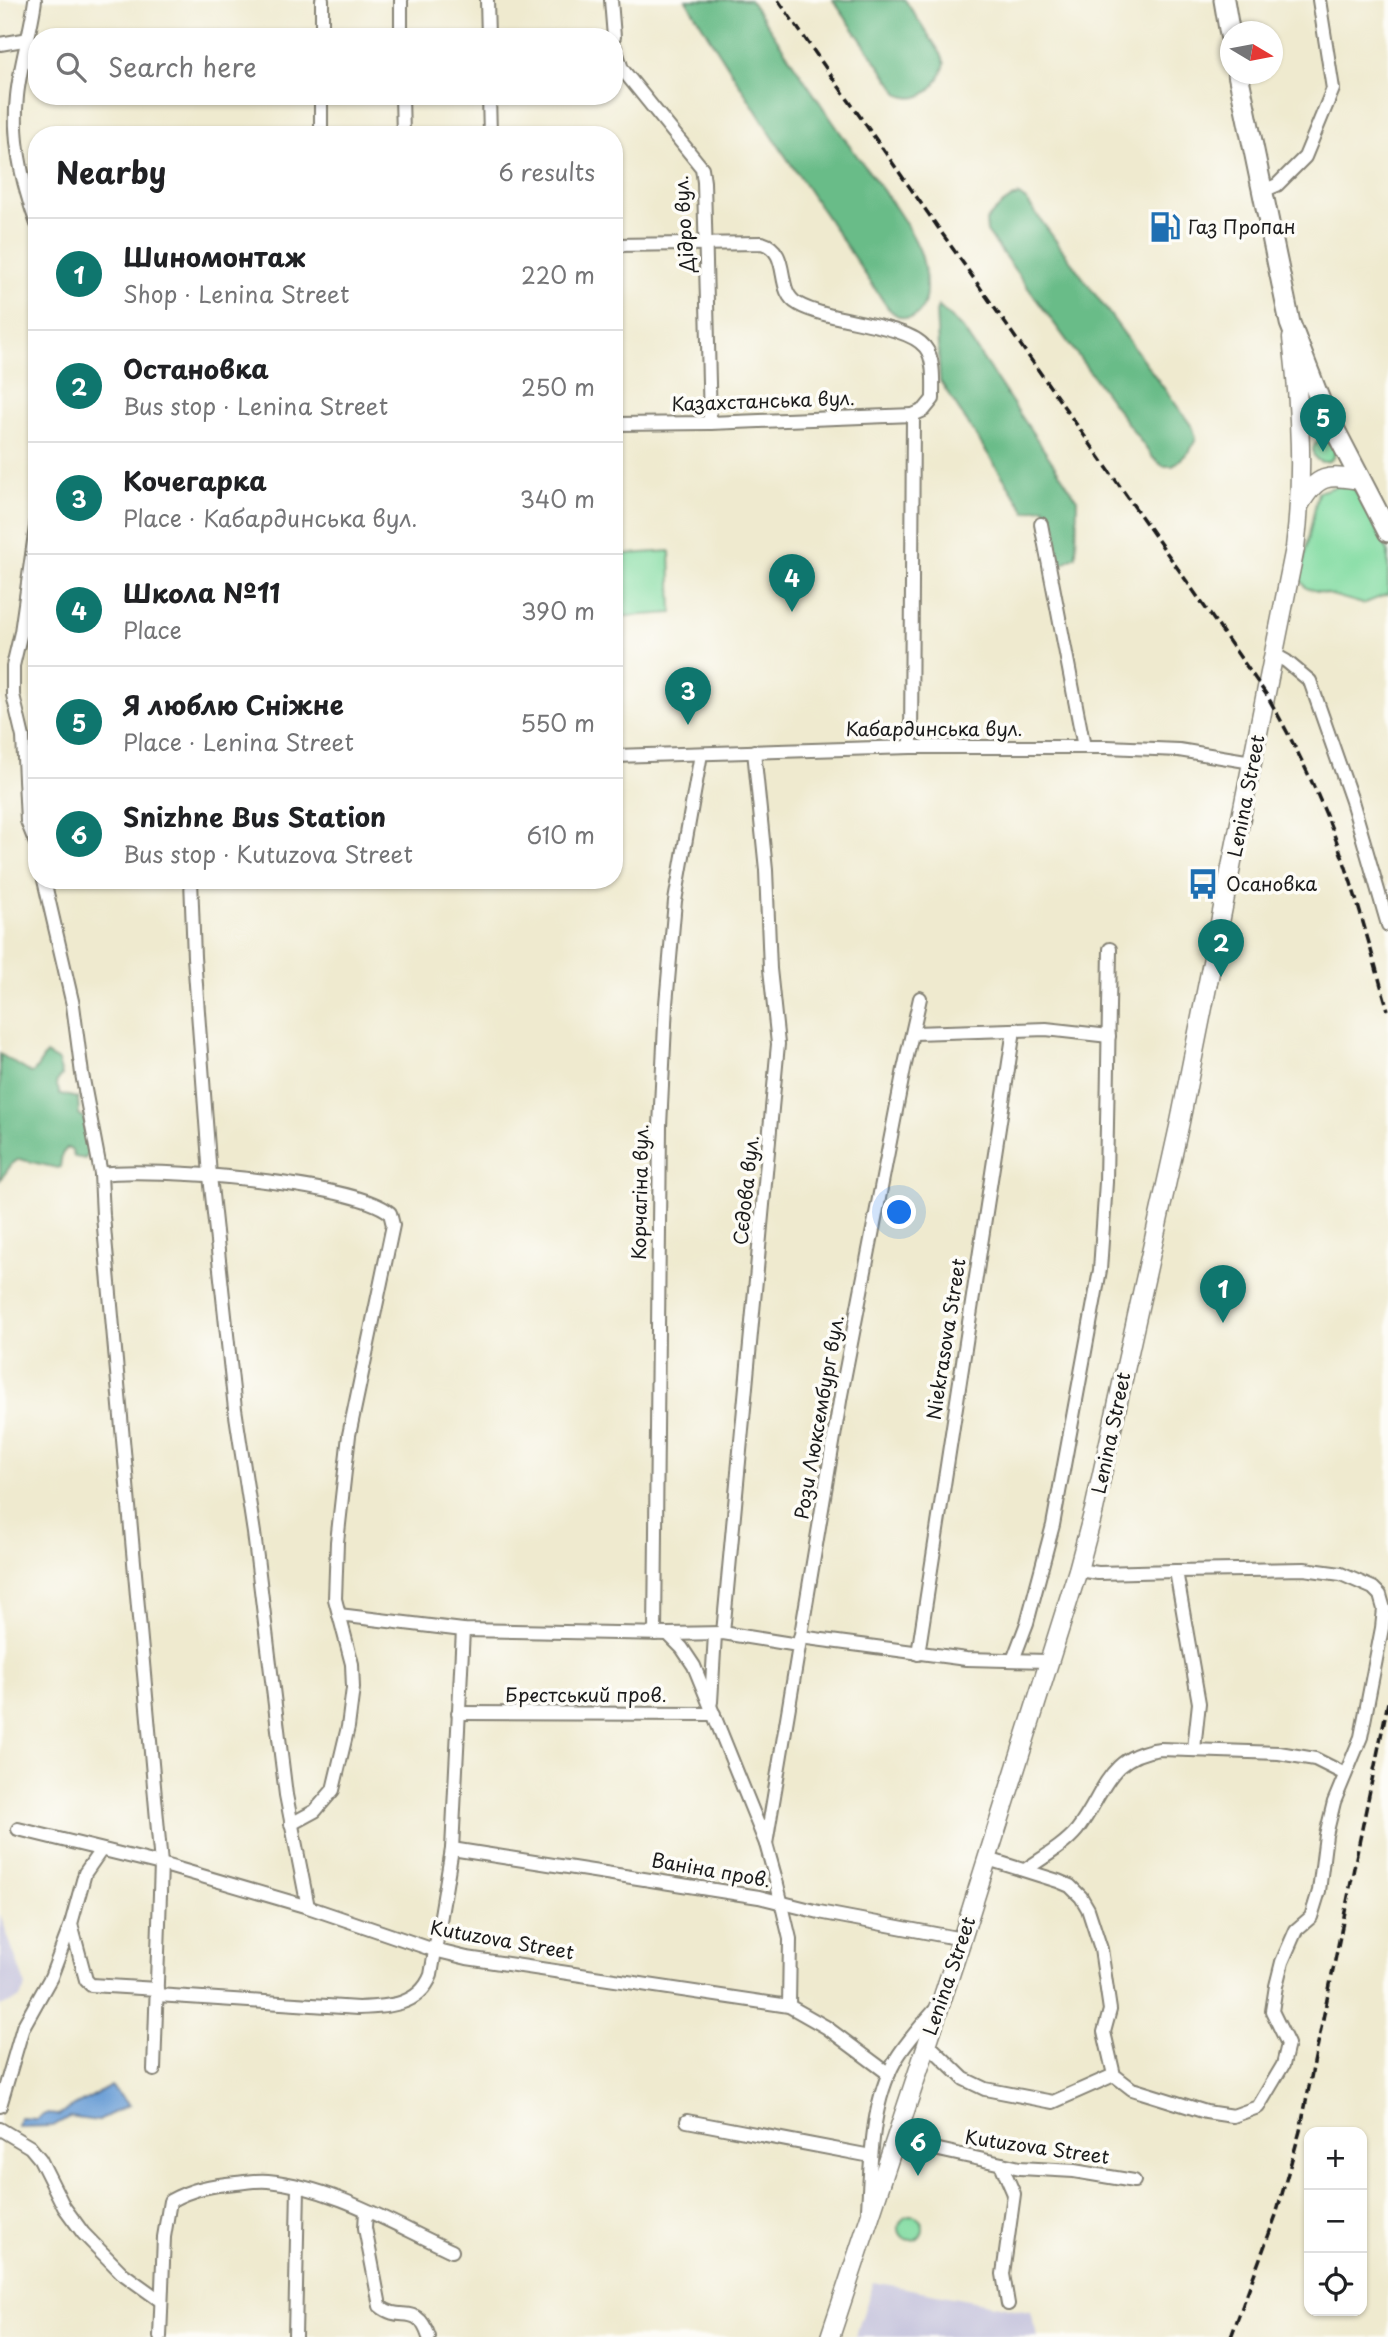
<!DOCTYPE html>
<html lang="en">
<head>
<meta charset="utf-8">
<style>
  body { margin:0; font-family:"Playpen Sans",sans-serif; background:#f2f2f2; color:#202124 }
  .controls { position:absolute; right:21px; bottom:21px; display:grid; overflow:hidden; border-radius:14px; box-shadow:0 2px 5px #0004 }
  .controls button { width:63px; height:63px; display:grid; place-items:center; padding:0; border:0; border-bottom:2px solid #e0e0e0; background:#fff; color:#202124; font:35px sans-serif }
  .compass { position:absolute; left:1220px; top:21px; width:63px; height:63px; border-radius:50%; background:#fff; box-shadow:0 2px 5px #0004; rotate:100deg }
  .you { position:absolute; left:900px; top:1213px; width:24px; height:24px; margin:-18px; border:5px solid #fff; border-radius:50%; background:#1a73e8; box-shadow:0 0 0 10px #1a73e833 }
  .badge { display:grid; place-items:center; width:46px; height:46px; border-radius:50%; background:#0f766e; color:#fff; font-size:23px; font-weight:700 }
  .pin { position:absolute; translate:-50% -58px; filter:drop-shadow(0 2px 4px #0008) }
  .pin::after { content:''; position:absolute; top:37px; width:24px; height:21px; background:inherit; clip-path:polygon(0 0,100% 0,50% 100%) }
  .list { margin:0; padding:0; list-style:none }
  h2 { display:flex; justify-content:space-between; align-items:center; height:91px; margin:0; padding:0 28px; font-size:30px }
  h2 small { font-size:23px; font-weight:400; color:#757577 }
  .list li { display:grid; grid-template-columns:46px 1fr auto; gap:21px; align-items:center; box-sizing:border-box; height:112px; padding:0 28px; border-top:2px solid #e0e0e0 }
  .list b { display:block; font-size:26px; white-space:nowrap }
  .list p { margin:0; font-size:23px; white-space:nowrap; color:#757577 }
  .list em { font-size:23px; font-style:normal; color:#757577 }
  .icon { flex:none; width:38px; height:38px; fill:none; stroke:currentColor; stroke-width:2; stroke-linecap:round; stroke-linejoin:round }
  .map { position:relative; flex:none; width:1388px; height:2337px; overflow:hidden }
  .search { position:absolute; background:#fff; box-shadow:0 2px 5px #0004; left:28px; top:28px; width:595px; height:77px; display:flex; align-items:center; gap:18px; box-sizing:border-box; padding:0 24px; border-radius:28px; color:#757577; font-size:26px }
  .panel { position:absolute; background:#fff; box-shadow:0 2px 5px #0004; left:28px; top:126px; width:595px; height:763px; border-radius:28px }
  .map>svg:first-child { display:block }
</style>
</head>
<body>
<div class="map">
<svg width="1388" height="2337" viewBox="0 0 1388 2337">
  <rect width="100%" height="100%" fill="#fdfcf7"/>
  <filter id="ink" filterUnits="userSpaceOnUse"><feTurbulence type="fractalNoise" baseFrequency=".0143" numOctaves="2"/><feDisplacementMap in="SourceGraphic" scale="14" xChannelSelector="R" yChannelSelector="G"/><feConvolveMatrix kernelMatrix="1 2 1 2 8 2 1 2 1" color-interpolation-filters="sRGB"/></filter>
  <filter id="wash" filterUnits="userSpaceOnUse"><feTurbulence type="fractalNoise" baseFrequency=".00686" numOctaves="4" result="noise"/><feDisplacementMap in="SourceGraphic" scale="28" xChannelSelector="R" yChannelSelector="G"/><feGaussianBlur stdDeviation="1.57" result="paint"/><feColorMatrix in="noise" values="0 0 0 0 0 0 0 0 0 0 0 0 0 0 0 0 0 1.4 0 .05"/><feComposite in="paint" operator="in"/></filter>
  <g filter="url(#wash)">
    <rect width="100%" height="100%" fill="#efeacf"/>
    <g fill="#c3c1db">
      <polygon points="0,1914 26,1987 19,1999 0,2007"/>
      <polygon points="874,2282 1030,2312 1038,2337 855,2337"/>
    </g>
    <g fill="#82dca2" stroke="#4f7c5f" stroke-width="2">
      <circle cx="1324" cy="451" r="11"/>
      <polygon points="1351,482 1388,551 1388,594 1363,604 1306,588 1300,579 1318,492"/>
      <polygon points="670,551 672,613 614,617 614,555"/>
      <circle cx="911" cy="2228" r="12"/>
    </g>
    <g fill="#69bc88" stroke="#426c52" stroke-width="2">
      <path d="M686,0H750C783,47 814,95 847,142C870,175 903,212 919,249C926,265 935,319 906,318C898,317 894,314 888,308L776,142Z"/>
      <path d="M833,0H905L941,54L945,64C939,84 923,105 900,95Z"/>
      <path d="M1019,195L1026,200L1193,428L1196,439L1190,451L1173,466H1163L1153,458L987,232L986,221C995,210 1006,200 1019,195Z"/>
      <polygon points="938,306 962,328 1077,499 1076,556 1059,566 1045,507 1026,512 940,381 936,312"/>
      <path d="M0,1054L31,1073L34,1072L46,1054L58,1061L62,1075L56,1083L60,1094L78,1098L79,1114C82,1117 86,1118 88,1122C91,1127 86,1143 89,1152L85,1159L74,1157L72,1150L67,1148L62,1154L60,1167L57,1168L19,1159L12,1164L0,1180Z"/>
    </g>
    <polygon fill="#699dd5" stroke="#425c78" stroke-width="2" points="111,2086 129,2105 97,2121 69,2117 53,2126 18,2127 20,2118 36,2119 45,2114 58,2115"/>
  </g>
  <g filter="url(#ink)">
    <g fill="none" stroke-linecap="round" stroke-linejoin="round">
      <defs>
        <g id="minor">
          <path d="M35,0C31,32 20,65 17,96C12,140 22,183 37,224"/>
          <polyline points="401,0 401,37"/>
          <polyline points="487,0 488,37"/>
          <polyline points="611,0 614,37"/>
          <polyline points="322,37 322,0"/>
          <polyline points="0,44 29,39"/>
          <polyline points="614,45 622,69 702,168 704,182 710,423"/>
          <polyline points="402,96 403,135"/>
          <polyline points="489,96 490,135"/>
          <polyline points="321,135 321,96"/>
          <polyline points="1263,191 1277,185 1305,157 1333,89 1319,0"/>
          <path d="M614,245L762,243C792,252 774,291 798,304C829,322 906,323 925,347C935,359 933,384 933,399L924,410L913,415L911,747"/>
          <polyline points="614,424 710,423 913,415"/>
          <polyline points="37,520 21,632 13,666 13,695 23,737 27,821 37,846"/>
          <polyline points="1041,524 1084,747"/>
          <polyline points="1275,655 1286,661 1310,681 1352,801 1388,925"/>
          <polyline points="614,756 911,747 1107,747 1179,750 1252,762"/>
          <polyline points="44,880 73,1005 82,1074 101,1174 103,1216 161,1864 154,2070"/>
          <polyline points="191,880 194,957 210,1176 235,1409 254,1533 286,1795 308,1907"/>
          <polyline points="914,1033 1046,1029 1109,1036"/>
          <path d="M101,1174C152,1167 353,1182 390,1213L393,1225L349,1435L337,1542L335,1599L352,1664L353,1688L348,1727L333,1790L315,1811L291,1824"/>
          <polyline points="1078,1570 1098,1573 1176,1571"/>
          <polyline points="339,1615 463,1630 668,1634 723,1633 798,1645"/>
          <polyline points="723,1633 778,1044 770,969 766,870 754,751"/>
          <polyline points="655,1634 660,1126 666,1004 675,901 701,754"/>
          <polyline points="668,1634 682,1648 694,1666 766,1844 776,1880 790,1939 789,2006"/>
          <polyline points="800,1637 966,1659 1047,1661"/>
          <polyline points="918,1654 1014,1030"/>
          <polyline points="1013,1660 1027,1623 1053,1525 1100,1270 1106,1182 1110,949"/>
          <polyline points="711,1702 715,1634"/>
          <polyline points="458,1713 714,1714"/>
          <polyline points="18,1829 161,1864 308,1907 434,1950 467,1958 789,2006 826,2027 889,2074"/>
          <polyline points="766,1844 841,1395 904,1069 920,998"/>
          <polyline points="452,1849 759,1897 819,1912 962,1939"/>
          <polyline points="988,1859 1058,1881 1070,1886 1081,1897 1088,1909 1101,1949 1110,2010 1104,2032 1114,2075 1132,2089 1206,2112 1233,2116 1258,2107 1283,2065 1288,2044 1272,2011 1276,1986 1282,1962 1296,1930 1311,1917 1319,1891 1326,1835 1334,1802 1361,1737 1382,1628 1384,1609 1380,1595 1373,1588 1341,1574 1304,1569 1176,1571 1199,1703 1194,1749"/>
          <path d="M1025,1870C1042,1858 1064,1846 1077,1830C1105,1794 1106,1756 1160,1749L1279,1753L1315,1759L1345,1774"/>
          <polyline points="71,1924 86,1980 91,1985 157,1989"/>
          <path d="M157,1995L358,2008C387,2007 419,2006 431,1975L452,1849L463,1630"/>
          <polyline points="927,2043 964,2079 985,2089 1053,2102 1114,2075"/>
          <polyline points="0,2106 23,2027 51,1977 71,1924 85,1873 101,1850"/>
          <polyline points="687,2121 871,2156"/>
          <polyline points="0,2129 30,2147 40,2159 64,2207 83,2233 122,2273 161,2301"/>
          <polyline points="894,2140 1020,2168 1074,2171 1134,2181"/>
          <polyline points="1001,2164 1014,2194 1003,2274 1008,2304"/>
          <path d="M868,2209C871,2160 871,2104 895,2061C906,2042 921,2026 935,2010"/>
          <path d="M366,2211L365,2228L380,2306C401,2324 417,2301 429,2337"/>
          <path d="M160,2337L164,2237L170,2201C191,2189 212,2185 236,2183C246,2182 257,2180 268,2181C333,2187 393,2224 452,2251"/>
          <polyline points="295,2337 298,2186"/>
        </g>
        <g id="secondary">
          <path d="M1300,504C1318,474 1327,475 1360,480"/>
          <path d="M830,2337L962,1939L1078,1570L1094,1510L1180,1122L1295,548C1304,478 1300,408 1292,338"/>
        </g>
        <g id="primary">
          <polyline points="1224,0 1230,35"/>
          <polyline points="1238,74 1290,323 1321,403 1388,532"/>
        </g>
      </defs>
      <use href="#minor" stroke="#868376" stroke-width="16"/>
      <use href="#secondary" stroke="#868376" stroke-width="21"/>
      <use href="#primary" stroke="#868376" stroke-width="23"/>
      <use href="#minor" stroke="#fff" stroke-width="12"/>
      <use href="#secondary" stroke="#fff" stroke-width="18"/>
      <use href="#primary" stroke="#fff" stroke-width="19"/>
      <g stroke="#1c1c1c" stroke-width="3.5" stroke-dasharray="10 5" stroke-linecap="butt">
        <path d="M778,0L1266,694C1301,754 1331,819 1352,886C1365,927 1376,969 1388,1010"/>
        <polyline points="1231,2337 1276,2215 1300,2131 1388,1702"/>
      </g>
    </g>
  </g>
  <defs>
    <symbol id="fuel-bare" viewBox="-9 -9 18 18"><path d="M-5.5-6h7V0h2V4h1.3V-2.5L3-4.5l.8-.8L6-3V5H2.5V1h-1V6h-7ZM-4.2-4.7v3.2H.2V-4.7Z" fill="#1f6fb2" stroke="#fdfcf7" stroke-width="2.5" paint-order="stroke"/></symbol>
    <symbol id="bus-bare" viewBox="-9 -9 18 18"><path d="M-5-6H5V4H4V6H2V4H-2V6H-4V4H-5ZM-3.5-4V0h7V-4ZM-3.5 1.2v1.5H-2V1.2ZM2 1.2v1.5H3.5V1.2Z" fill="#1f6fb2" stroke="#fdfcf7" stroke-width="2.5" paint-order="stroke"/></symbol>
  </defs>
  <g fill-rule="evenodd">
    <use href="#fuel-bare" x="1143" y="205" width="44" height="44"/>
    <use href="#bus-bare" x="1181" y="862" width="44" height="44"/>
  </g>
  <g text-anchor="middle" stroke-width="7" stroke-linejoin="round" paint-order="stroke">
    <g font-size="19" fill="#1c1c1c" stroke="#fdfcf7">
      <text transform="translate(684 224) rotate(-94)" y="7">Дідро вул.</text>
      <text transform="translate(763 401) rotate(-2)" y="7">Казахстанська вул.</text>
      <text x="934" y="736">Кабардинська вул.</text>
      <text transform="translate(1246 796) rotate(-79)" y="7">Lenina Street</text>
      <text transform="translate(746 1190) rotate(-84)" y="7">Сєдова вул.</text>
      <text transform="translate(640 1192) rotate(-89)" y="7">Корчагіна вул.</text>
      <text transform="translate(946 1339) rotate(-81)" y="7">Niekrasova Street</text>
      <text transform="translate(819 1417) rotate(-80)" y="7">Рози Люксембург вул.</text>
      <text transform="translate(1111 1433) rotate(-78)" y="7">Lenina Street</text>
      <text x="586" y="1702">Брестський пров.</text>
      <text transform="translate(711 1870) rotate(10)" y="7">Ваніна пров.</text>
      <text transform="translate(502 1940) rotate(10)" y="7">Kutuzova Street</text>
      <text transform="translate(949 1976) rotate(-71)" y="7">Lenina Street</text>
      <text transform="translate(1037 2147) rotate(8)" y="7">Kutuzova Street</text>
    </g>
    <g font-size="19" fill="#1c1c1c" stroke="#fdfcf7" text-anchor="start">
      <text x="1188" y="234">Газ Пропан</text>
      <text x="1226" y="891">Осановка</text>
    </g>
  </g>
</svg>
<div class="controls">
<button>+</button>
<button>−</button>
<button><svg class="icon" aria-label="locate" viewBox="0 0 24 24"><circle cx="12" cy="12" r="6"/><path d="M12 2v4M12 18v4M2 12h4M18 12h4"/></svg></button>
</div>
<svg class="compass" viewBox="-18 -18 36 36"><path d="M0-13l5 13h-10z" fill="#e53935"/><path d="M0 13l5-13h-10z" fill="#757577"/></svg>
<div class="you"></div>
<div class="pin badge" style="left:1223px;top:1323px">1</div>
<div class="pin badge" style="left:1221px;top:977px">2</div>
<div class="pin badge" style="left:688px;top:725px">3</div>
<div class="pin badge" style="left:792px;top:612px">4</div>
<div class="pin badge" style="left:1323px;top:452px">5</div>
<div class="pin badge" style="left:918px;top:2176px">6</div>
<div class="search"><svg class="icon" aria-label="search" viewBox="0 0 24 24"><circle cx="10" cy="10" r="6"/><path d="M15 15l6 6"/></svg>Search here</div>
<section class="panel">
<h2>Nearby<small>6 results</small></h2>
<ul class="list">
<li><span class="badge">1</span><div><b>Шиномонтаж</b><p>Shop · Lenina Street</p></div><em>220 m</em></li>
<li><span class="badge">2</span><div><b>Остановка</b><p>Bus stop · Lenina Street</p></div><em>250 m</em></li>
<li><span class="badge">3</span><div><b>Кочегарка</b><p>Place · Кабардинська вул.</p></div><em>340 m</em></li>
<li><span class="badge">4</span><div><b>Школа №11</b><p>Place</p></div><em>390 m</em></li>
<li><span class="badge">5</span><div><b>Я люблю Сніжне</b><p>Place · Lenina Street</p></div><em>550 m</em></li>
<li><span class="badge">6</span><div><b>Snizhne Bus Station</b><p>Bus stop · Kutuzova Street</p></div><em>610 m</em></li>
</ul>
</section>
</div>
</body>
</html>
